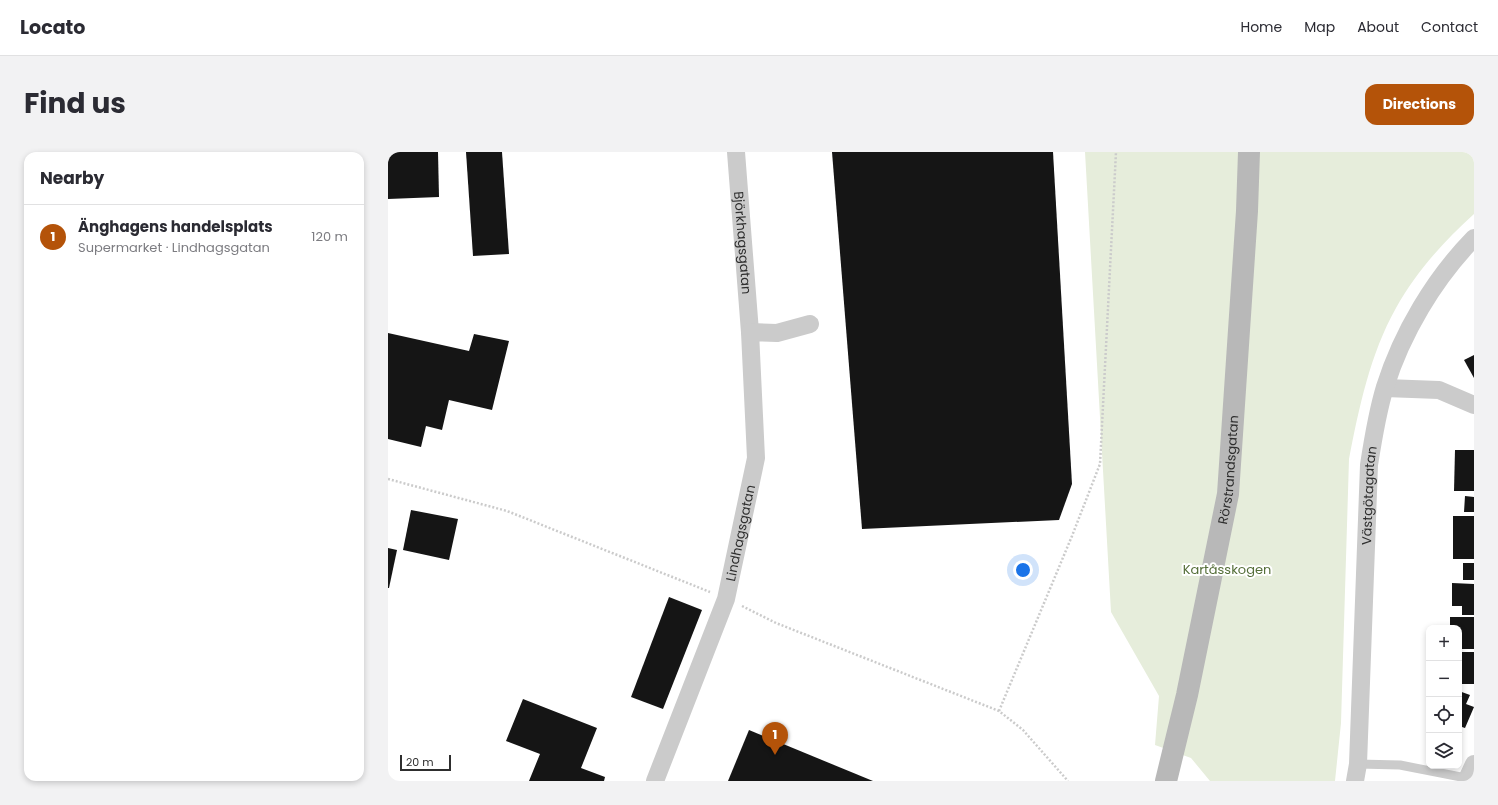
<!DOCTYPE html>
<html lang="en">
<head>
<meta charset="utf-8">
<style>
  body { margin:0; font-family:Poppins,sans-serif; background:#f2f2f3; color:#2b2b33 }
  .controls { position:absolute; right:12px; bottom:12px; display:grid; overflow:hidden; border-radius:8px; box-shadow:0 2px 6px #0003 }
  .controls button { width:36px; height:36px; display:grid; place-items:center; padding:0; border:0; border-bottom:1px solid #e1e1e2; background:#fff; color:#2b2b33; font:20px sans-serif }
  .scale { position:absolute; left:12px; bottom:10px; width:51px; box-sizing:border-box; padding-left:4px; border:2px solid #2e2e2e; border-top:0; font-size:11px; line-height:14px; white-space:nowrap; color:#2e2e2e; -webkit-text-stroke:3px #fff; paint-order:stroke }
  .you { position:absolute; left:635px; top:418px; width:14px; height:14px; margin:-10px; border:3px solid #fff; border-radius:50%; background:#1a73e8; box-shadow:0 0 0 6px #1a73e833 }
  .badge { display:grid; place-items:center; width:26px; height:26px; border-radius:50%; background:#b45309; color:#fff; font-size:13px; font-weight:700 }
  .pin { position:absolute; translate:-50% -33px; filter:drop-shadow(0 1px 2px #0008) }
  .pin::after { content:''; position:absolute; top:21px; width:14px; height:12px; background:inherit; clip-path:polygon(0 0,100% 0,50% 100%) }
  .list { margin:0; padding:0; list-style:none }
  h2 { display:flex; justify-content:space-between; align-items:center; height:52px; margin:0; padding:0 16px; font-size:17px }
  h2 small { font-size:13px; font-weight:400; color:#7c7c81 }
  .list li { display:grid; grid-template-columns:26px 1fr auto; gap:12px; align-items:center; box-sizing:border-box; height:64px; padding:0 16px; border-top:1px solid #e1e1e2 }
  .list b { display:block; font-size:15px; white-space:nowrap }
  .list p { margin:0; font-size:13px; white-space:nowrap; color:#7c7c81 }
  .list em { font-size:13px; font-style:normal; color:#7c7c81 }
  .icon { flex:none; width:22px; height:22px; fill:none; stroke:currentColor; stroke-width:2; stroke-linecap:round; stroke-linejoin:round }
  .map { position:relative; flex:none; width:1086px; height:629px; overflow:hidden; border-radius:12px }
  header { display:flex; align-items:center; gap:24px; box-sizing:border-box; height:56px; padding:0 20px; background:#fff; border-bottom:1px solid #e1e1e2 }
  header strong { font-size:19px }
  nav { display:flex; gap:22px; margin-inline-start:auto; font-size:14px }
  .intro { display:flex; align-items:center; justify-content:space-between; box-sizing:border-box; height:96px; padding:0 24px }
  h1 { margin:0; font-size:28px }
  .button { padding:10px 18px; border-radius:12px; background:#b45309; color:#fff; font-size:14px; font-weight:700 }
  main { display:flex; gap:24px; padding:0 24px }
  aside { flex:1; background:#fff; border-radius:12px; box-shadow:0 2px 6px #0003 }
  .map>svg:first-child { display:block }
</style>
</head>
<body>
<header>
<strong>Locato</strong>
<nav><a>Home</a><a>Map</a><a>About</a><a>Contact</a></nav>
</header>
<div class="intro"><h1>Find us</h1><a class="button">Directions</a></div>
<main>
<aside>
<h2>Nearby<small></small></h2>
<ul class="list">
<li><span class="badge">1</span><div><b>Änghagens handelsplats</b><p>Supermarket · Lindhagsgatan</p></div><em>120 m</em></li>
</ul>
</aside>
<div class="map">
<svg width="1086" height="629" viewBox="0 0 1086 629">
  <rect width="100%" height="100%" fill="#fff"/>
  <path fill="#e6eddb" d="M697,0H1086V62C1056,89 1028,120 1008,156C982,202 971,256 961,307L953,571L947,629H822L803,606L767,593L771,544L723,460Z"/>
  <g fill="#151515">
    <polygon points="0,0 50,0 51,45 0,47"/>
    <polygon points="78,0 114,0 121,102 85,104"/>
    <polygon points="444,0 665,0 684,332 671,368 474,377"/>
    <polygon points="0,181 81,199 86,182 121,189 104,258 61,248 54,278 38,274 33,295 0,287"/>
    <polygon points="1086,203 1086,226 1076,208"/>
    <polygon points="1067,298 1086,298 1086,339 1066,339"/>
    <polygon points="1077,344 1086,345 1086,360 1076,360"/>
    <polygon points="23,358 70,367 61,408 15,398"/>
    <rect x="1065" y="364" width="21" height="43"/>
    <polygon points="0,396 9,398 1,436 0,436"/>
    <rect x="1075" y="411" width="11" height="17"/>
    <polygon points="1064,431 1086,432 1086,463 1074,463 1074,454 1064,454"/>
    <polygon points="281,445 314,458 275,557 243,545"/>
    <polygon points="1062,465 1086,465 1086,497 1072,497 1071,476 1062,476"/>
    <polygon points="1071,500 1086,500 1086,532 1072,532"/>
    <polygon points="1071,539 1082,543 1078,552 1086,555 1077,576 1071,574"/>
    <polygon points="135,547 209,576 193,616 217,625 216,629 141,629 152,602 118,589"/>
    <polygon points="361,578 485,629 340,629"/>
  </g>
  <g fill="none" stroke-linecap="round" stroke-linejoin="round">
    <g stroke="#cbcbcb" stroke-width="2.5" stroke-dasharray="2 2" stroke-linecap="butt">
      <polyline points="0,327 119,359 322,440"/>
      <polyline points="354,454 388,471 611,559 635,578 680,629"/>
      <polyline points="611,559 684,384 712,312 728,0"/>
    </g>
    <polyline stroke="#cbcbcb" stroke-width="9" points="970,612 1012,613 1083,627"/>
    <g stroke="#cbcbcb" stroke-width="18">
      <path id="s1" d="M348,0L362,180"/>
      <polyline points="997,236 1051,238 1086,253"/>
      <polyline points="1080,625 1086,612"/>
      <path id="s2" d="M267,629L338,447L368,306L362,180L389,181L422,172"/>
      <path id="s3" d="M967,629L970,612L981,313C985,287 989,261 997,235C1014,181 1046,127 1086,86"/>
    </g>
    <path stroke="#b8b8b8" stroke-width="22" id="s4" d="M778,629L799,543L840,342L859,59L861,0"/>
  </g>
  <g text-anchor="middle" stroke-width="4" stroke-linejoin="round" paint-order="stroke">
    <g font-size="13" fill="#2e2e2e" stroke="#fff">
      <text dy="5" stroke="none"><textPath href="#s1" startOffset="91">Björkhagsgatan</textPath></text>
      <text dy="5" stroke="none"><textPath href="#s4" startOffset="318">Rörstrandsgatan</textPath></text>
      <text dy="5" stroke="none"><textPath href="#s3" startOffset="286">Västgötagatan</textPath></text>
      <text dy="5" stroke="none"><textPath href="#s2" startOffset="263">Lindhagsgatan</textPath></text>
    </g>
    <g font-size="13" fill="#546e38" stroke="#fff">
      <text x="839" y="422">Kartåsskogen</text>
    </g>
  </g>
</svg>
<div class="controls">
<button>+</button>
<button>−</button>
<button><svg class="icon" aria-label="locate" viewBox="0 0 24 24"><circle cx="12" cy="12" r="6"/><path d="M12 2v4M12 18v4M2 12h4M18 12h4"/></svg></button>
<button><svg class="icon" aria-label="layers" viewBox="0 0 24 24"><path d="M12 4l9 5-9 5-9-5zM3 14l9 5 9-5"/></svg></button>
</div>
<div class="scale">20 m</div>
<div class="you"></div>
<div class="pin badge" style="left:387px;top:603px">1</div>
</div>
</main>
</body>
</html>
